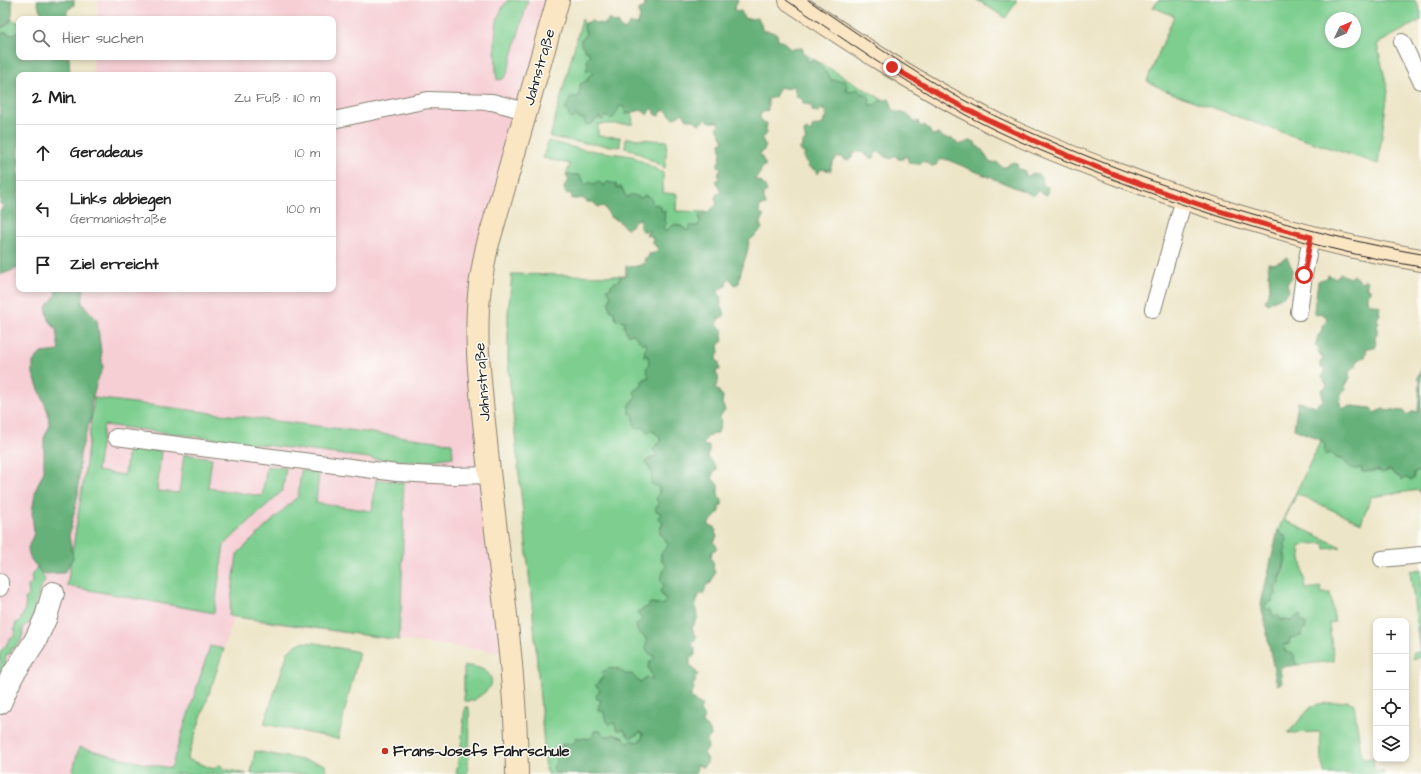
<!DOCTYPE html>
<html lang="de">
<head>
<meta charset="utf-8">
<style>
  body { margin:0; font-family:"Architects Daughter",sans-serif; background:#f2f2f2; color:#222 }
  .controls { position:absolute; right:12px; bottom:12px; display:grid; overflow:hidden; border-radius:8px; box-shadow:0 2px 6px #0003 }
  .controls button { width:36px; height:36px; display:grid; place-items:center; padding:0; border:0; border-bottom:1px solid #e0e0e0; background:#fff; color:#222; font:20px sans-serif }
  .compass { position:absolute; left:1325px; top:12px; width:36px; height:36px; border-radius:50%; background:#fff; box-shadow:0 2px 6px #0003; rotate:46deg }
  .stop { position:absolute; width:12px; height:12px; margin:-9px; border:3px solid #d93025; border-radius:50%; background:#fff }
  .stop.end { background:#d93025; border-color:#fff; box-shadow:0 1px 4px #0008 }
  .list { margin:0; padding:0; list-style:none }
  h2 { display:flex; justify-content:space-between; align-items:center; height:52px; margin:0; padding:0 16px; font-size:17px }
  h2 small { font-size:13px; font-weight:400; color:#767676 }
  .list li { display:grid; grid-template-columns:26px 1fr auto; gap:12px; align-items:center; box-sizing:border-box; height:56px; padding:0 16px; border-top:1px solid #e0e0e0 }
  .list b { display:block; font-size:15px; white-space:nowrap }
  .list p { margin:0; font-size:13px; white-space:nowrap; color:#767676 }
  .list em { font-size:13px; font-style:normal; color:#767676 }
  .icon { flex:none; width:22px; height:22px; fill:none; stroke:currentColor; stroke-width:2; stroke-linecap:round; stroke-linejoin:round }
  .map { position:relative; flex:none; width:1421px; height:774px; overflow:hidden }
  .search { position:absolute; background:#fff; box-shadow:0 2px 6px #0003; left:16px; top:16px; width:320px; height:44px; display:flex; align-items:center; gap:10px; box-sizing:border-box; padding:0 14px; border-radius:8px; color:#767676; font-size:15px }
  .panel { position:absolute; background:#fff; box-shadow:0 2px 6px #0003; left:16px; top:72px; width:320px; height:220px; border-radius:8px }
  .map>svg:first-child { display:block }
</style>
</head>
<body>
<div class="map">
<svg width="1421" height="774" viewBox="0 0 1421 774">
  <rect width="100%" height="100%" fill="#fdfcf7"/>
  <filter id="ink" filterUnits="userSpaceOnUse"><feTurbulence type="fractalNoise" baseFrequency=".025" numOctaves="2"/><feDisplacementMap in="SourceGraphic" scale="8" xChannelSelector="R" yChannelSelector="G"/><feConvolveMatrix kernelMatrix="1 2 1 2 8 2 1 2 1" color-interpolation-filters="sRGB"/></filter>
  <filter id="wash" filterUnits="userSpaceOnUse"><feTurbulence type="fractalNoise" baseFrequency=".012" numOctaves="4" result="noise"/><feDisplacementMap in="SourceGraphic" scale="16" xChannelSelector="R" yChannelSelector="G"/><feGaussianBlur stdDeviation="0.9" result="paint"/><feColorMatrix in="noise" values="0 0 0 0 0 0 0 0 0 0 0 0 0 0 0 0 0 1.4 0 .05"/><feComposite in="paint" operator="in"/></filter>
  <g filter="url(#wash)">
    <rect width="100%" height="100%" fill="#ede5c7"/>
    <polygon fill="#f6cfd5" points="98,0 559,0 482,271 509,653 399,640 268,623 234,617 182,774 0,774 0,90 19,91 19,289 333,289 333,75 92,75 94,57 333,57 333,19 97,19"/>
    <g fill="#7dce8f" stroke="#4c7556" fill-rule="evenodd">
      <path d="M508,0H528L507,74L503,79L497,80L496,74C496,50 490,20 508,0Z"/>
      <polygon points="977,0 1017,0 1006,18"/>
      <path d="M1158,0H1415L1421,12V20L1377,44L1388,91L1378,164L1284,133L1166,91L1147,81L1174,16L1153,7ZM1331,18H1355V42H1331Z"/>
      <polygon points="12,19 17,22 19,21 19,32 12,35 5,32 0,35 0,28 8,25"/>
      <path d="M582,19C585,24 584,28 586,33L585,37L584,50L590,54L587,71L590,70L593,73L585,82L580,84V95L575,98L576,115L584,119L586,124H592L595,120L606,116L620,106H624L625,114L632,113L633,124H598V136L620,137V147L576,142L550,137Z"/>
      <polygon points="805,54 883,100 879,101 875,105 869,105 866,94 861,93 857,89 849,92 837,81 831,80 828,73 824,73 810,62 806,61"/>
      <polygon points="626,138 667,141 665,168 633,150 625,148"/>
      <path d="M548,141L580,149L632,156L663,173V193L677,194L676,211L708,212C703,219 697,230 687,230C683,229 679,226 675,224L666,231L662,227L665,216C660,210 645,197 637,197C634,197 630,198 627,199L621,187C608,189 597,183 585,185L582,178L579,175H566L570,164L543,158Z"/>
      <path d="M512,274L621,276L619,280L611,285V295L609,302L614,312L617,320L625,321L638,340L646,343L647,347L644,356L648,355C650,363 648,370 649,377L645,378L643,386L636,389V396L634,398L629,406L635,419L634,425C643,426 654,431 660,437V441L656,445L657,455L650,458L646,462L648,465L651,472L659,487V494L663,523L660,529V534L668,544L666,549L661,553V559L667,567L663,573L664,587L660,591L666,601L663,605L653,603L643,610L642,619L636,625L646,638L648,652L655,657L650,662L648,667L652,676V680L641,683L625,674L618,668L603,678L595,685L600,690L599,694L606,720C616,723 623,729 630,738L640,731L643,734L642,739L637,742L628,743L624,738L613,734L612,736H605L600,731H594V734L589,739L585,738L576,740L573,744H564L560,746L561,750L555,755L557,762L555,764L554,771L557,774H547L546,770L533,615L508,363V314Z"/>
      <polygon points="94,398 452,443 453,457 422,462 376,459 104,425 97,471 125,475 128,447 161,451 157,491 179,493 184,454 212,458 208,488 262,496 267,466 286,468 283,488 282,491 224,545 214,613 67,586 85,470"/>
      <path d="M1321,440L1330,453L1336,458L1344,460L1355,469L1361,468L1363,472C1371,472 1378,470 1386,472L1389,470C1393,472 1394,474 1397,476C1402,479 1409,477 1414,475L1413,472H1421V494L1419,490L1371,497L1361,523L1297,494L1284,520L1341,547L1325,549L1324,543L1299,545L1306,589L1321,587V593H1330L1335,622L1329,623L1334,661L1297,665C1293,655 1284,656 1284,643L1289,644L1290,638L1301,621L1296,616L1294,620L1289,621L1274,617L1270,608L1268,610L1264,607L1276,592L1275,587C1277,582 1282,577 1283,573C1286,560 1286,541 1278,530Z"/>
      <polygon points="301,470 319,473 316,503 372,511 376,479 404,483 403,502 404,503 401,613 400,614 399,640 229,616 237,554 298,496"/>
      <path d="M37,567L45,580L39,591L32,618L29,623L23,627C24,635 20,647 11,649L12,654H6L5,666L2,672H0V651L5,647L10,638L13,637L16,632L14,629L16,623L19,622C23,616 27,606 25,598L29,595L28,586L32,583L31,576Z"/>
      <polygon points="1421,569 1421,657 1413,659 1413,653 1420,652 1410,571"/>
      <polygon points="302,642 316,643 358,652 358,657 338,739 264,724 288,652 296,645"/>
      <polygon points="210,646 224,649 187,759 214,769 217,766 220,765 225,769 247,774 72,774 79,747 142,763 171,768"/>
      <path d="M464,666C469,666 474,666 479,668C487,670 495,679 490,687C486,692 478,697 473,701H464Z"/>
      <polygon points="1348,701 1354,704 1362,759 1373,759 1375,771 1383,771 1384,774 1325,774 1321,760 1320,732 1288,733 1311,707 1318,704"/>
      <path d="M465,707H468L469,708C470,730 470,752 467,774H456L461,746Z"/>
      <polygon points="255,751 324,764 326,767 325,774 251,774"/>
    </g>
    <g fill="#66b17a" stroke="#41664b">
      <path d="M0,0H12C12,14 15,21 0,28Z"/>
      <polygon points="37,0 74,0 74,5 67,11 67,19 44,19 39,8"/>
      <path d="M649,0H738L734,9L736,12L741,11L744,18L749,19L757,18L761,23L762,30L765,31H769L777,34L778,39C784,43 787,43 789,49L802,48L806,57V61H816L825,71L824,73H828L831,80L845,81L847,86L846,90L849,92L857,89L861,93L868,95L870,100L869,105H875L879,101L889,99C892,104 891,108 895,112C903,112 911,115 914,123L918,121L920,127L924,125L928,128L932,135L939,134L944,138L953,139L959,145L970,141L975,142L976,146C984,148 985,158 991,163L997,162L1002,167H1006L1009,164L1014,162L1017,164L1018,169L1024,170L1027,177L1033,173C1038,174 1041,175 1043,180L1042,182L1045,186L1048,187L1047,195L1041,193L1038,190L1036,194L1033,195L948,160C942,159 939,159 936,165L932,166L923,161L919,164L909,163L906,155L903,159H898L895,155L891,159L886,157L880,152H876L874,158H869L862,152L854,153L852,157L847,161L842,157H837L831,166V171L822,169L817,174L815,170L808,167V164L803,158L805,153L801,152L799,149L803,146L801,145L804,141L806,140L805,138L804,133L805,130L812,131V127L823,124L824,119L827,117L825,111L820,109L818,112L812,111V106L803,103V100L796,96L794,85L787,89L780,87L775,97L768,99V110L761,113L760,118L764,123H767L766,130L767,134L762,139L766,146L764,150L760,154L766,165L762,168L759,175L756,177L755,181H760L765,186L767,191L763,195L766,205L760,206C759,211 759,214 764,216L760,224L762,229L749,241C748,256 740,268 739,283L735,285L729,278L726,283V286L718,290V293L722,297L720,306L725,313L724,316L718,319L717,325L723,330L722,335L723,341L718,345L719,352L716,360L719,362L720,370H717L716,373C721,380 718,383 714,389H717L720,393L719,394H721L723,396L722,404L724,407L725,411L720,416L721,422L718,433L708,436L703,443L705,446H709V451L708,457L716,466L717,470L713,473L712,478L718,485V495L722,500V505L719,507V513L709,523V526L714,527L716,531L715,533L717,536L714,542L717,547L715,550L712,551L711,558L714,564L713,567L715,573L711,583L706,585L704,593L699,595L695,608L698,614L697,619L692,628L694,633L697,636L692,644L695,649V655L690,659V665L695,670L698,675L694,677L696,681L693,685L694,690L691,694V699L702,705L700,711L705,718L702,723L710,730L711,736L707,740L708,749L704,753L708,760L707,763L703,767L696,765L697,771L695,774H557L554,771L553,767L557,762L555,755L561,750L560,746L564,744H573L576,740L575,737L589,739L594,734V731H600L605,736H612L613,734L624,738L628,743L632,740L637,742L642,739L643,734L640,732L638,734L630,738L623,729L618,731L614,723L609,724L606,720L603,711L598,710L599,705L601,700L597,699L596,696L600,690L595,685L603,678L602,672C612,666 617,668 625,674H632L635,678L641,683L646,677L652,680V676L648,667L650,662L655,657L648,652L645,647L647,643L646,638L637,631L636,625L642,619L638,614L639,611L649,606L650,603L663,605L666,601L660,591L664,586L660,579L662,576L664,569L667,567L661,559V553L666,549L668,544L660,534V529L663,523L658,518L661,513L656,511L655,509L660,503H658L656,498L659,493V487L651,484C653,476 651,468 645,462L657,455L653,449L660,441V437L655,432L651,431L648,434L642,426L639,429L635,428L633,414L629,413V406L636,396L634,392L636,389L642,386V381L649,377L646,368L649,365L648,356H644L645,349L647,347L646,343H642L633,334L628,335L624,327L625,321L616,320L614,312L610,310L609,302L611,295L606,289L611,288V285L619,280L621,276L626,275V266C633,267 639,267 645,262L644,259L648,258L649,254L654,253L658,249L653,243L652,236L646,235L649,231H642L640,228V218C634,220 632,226 627,229C620,224 621,220 611,218L604,206L598,207L593,202H587L582,198L577,199H572L571,193L567,194C562,189 564,184 569,181L566,175H579L582,178L585,185L590,182L593,184L599,182L604,186L607,182L616,184L617,188L621,187L627,198L629,195H634L641,198L644,195C651,197 652,199 653,205L656,204L661,206V211H665L664,221L667,223L663,227L666,231L675,224L683,227L685,230H689L690,226H698L700,222L699,214H706C709,210 714,208 717,204L715,198L716,195L721,192L716,181L719,179L718,175L721,168L718,166V162L720,161L721,151L720,143L724,141L717,127L719,125L718,122H710L706,119L699,124L694,120H688L682,113L679,116L673,118L665,110L661,112L659,116L655,114V111L651,108L647,115L642,110L625,114L624,107L620,106L614,117L610,119L606,116L602,121L600,117L595,120L592,124L586,125L584,119H579L577,115L573,119L570,118L568,115L569,113L566,111V108L571,97H578L580,95L578,92L581,89L580,84L588,80V77L593,73L590,70L586,71L588,64L586,60L590,54L581,45V39L585,37L586,33L584,29L585,23L592,21L597,24L599,23L605,25L606,22L610,19L615,23L618,22L620,27L625,30L630,23L635,25L638,24L640,17L638,13V10L645,7L644,2Z"/>
      <polygon points="17,32 19,32 19,57 69,57 70,75 19,75 19,267 16,269 0,275 0,211 4,205 0,204 0,35 4,33 12,35"/>
      <path d="M1287,258L1293,270L1291,274L1292,278L1287,283L1289,291C1284,298 1275,298 1268,304L1265,301L1270,289L1268,263L1274,264Z"/>
      <path d="M1341,274L1349,278L1353,275L1361,282L1365,280L1368,281L1366,288L1370,289V293L1367,296V301L1369,304H1375L1380,306L1379,312L1380,314L1377,319L1379,323L1377,326V335L1375,337L1376,347L1367,348L1365,357L1357,360L1356,366L1349,372L1350,379L1345,386L1346,389L1341,394L1340,404L1343,408L1352,406L1371,408L1374,413L1383,409L1404,411L1407,415L1414,411L1418,412L1420,383L1417,378L1421,370V472H1414V479L1410,480L1406,478L1402,480L1400,477C1395,475 1393,472 1389,470L1382,473L1377,470L1362,472L1361,468C1352,470 1349,468 1344,460L1336,458L1330,453L1326,455L1324,452L1325,446L1321,440L1294,429L1298,402L1317,406L1318,403L1322,402L1323,398L1321,390L1325,388L1327,385L1322,377L1325,368H1321L1320,362L1322,361L1323,359L1318,351L1320,348L1315,346L1318,336L1322,330V325L1325,324L1327,317L1320,313L1316,314L1314,311L1318,281L1327,278L1328,275L1335,278Z"/>
      <polygon points="55,289 84,289 82,303 97,320 103,368 97,381 91,404 91,417 80,454 78,494 69,536 73,558 64,573 42,574 30,558 28,548 34,533 32,511 36,489 44,471 44,438 49,427 48,412 33,374 33,362 41,353 59,351 56,329 49,320 46,307 56,295"/>
      <path d="M1278,530L1282,535L1286,536L1287,541L1285,544L1286,550L1284,552L1286,560L1283,567L1284,571L1280,577V583L1275,587L1276,595L1273,596L1272,602H1269L1265,607L1268,610L1270,608L1274,617L1277,614L1281,620H1286L1289,621C1294,620 1296,616 1300,614L1301,621L1305,623L1306,625L1305,629L1302,630L1301,636L1290,638L1289,644H1284L1285,652L1293,654L1295,657L1294,659L1297,665L1280,667L1282,683L1277,685L1261,604Z"/>
    </g>
  </g>
  <g filter="url(#ink)">
    <g fill="none" stroke-linecap="round" stroke-linejoin="round">
      <defs>
        <g id="service">
          <polyline points="1402,42 1421,81"/>
          <polyline points="333,120 428,100 492,102 526,111"/>
          <polyline points="1153,309 1184,199"/>
          <polyline points="1299,312 1304,275 1311,237"/>
          <polyline points="116,437 397,473 453,476 490,475"/>
          <polyline points="1382,559 1421,555"/>
          <polyline points="0,582 0,588"/>
        </g>
        <polyline id="minor" points="0,703 12,676 35,641 46,617 53,593"/>
        <g id="secondary">
          <path d="M790,0C853,42 915,83 982,117C1026,140 1073,158 1119,175C1217,212 1317,243 1421,260"/>
          <path d="M517,774C516,666 498,559 487,452C482,397 473,341 480,286C482,273 484,260 487,247L558,0"/>
        </g>
      </defs>
      <use href="#service" stroke="#848072" stroke-width="18"/>
      <use href="#minor" stroke="#848072" stroke-width="24"/>
      <use href="#secondary" stroke="#848072" stroke-width="24"/>
      <use href="#service" stroke="#fff" stroke-width="16"/>
      <use href="#minor" stroke="#fff" stroke-width="22"/>
      <use href="#secondary" stroke="#fbe6c4" stroke-width="22"/>
      <g stroke="#1c1c1c" stroke-width="1">
        <path d="M786,0C841,37 895,76 953,108C1008,139 1067,162 1126,184C1222,220 1320,250 1421,267"/>
        <path d="M808,0C857,33 906,68 958,97C1010,125 1065,148 1120,169C1218,206 1318,236 1421,254"/>
      </g>
    </g>
  </g>
  <g fill="none" stroke-linecap="round" stroke-linejoin="round" filter="url(#ink)">
    <path stroke="#d93025" stroke-width="5" d="M892,67C922,84 953,103 984,118C1089,168 1199,209 1311,237L1304,275"/>
  </g>
  <circle fill="#c8321e" stroke="#fdfcf7" stroke-width="1.5" cx="385" cy="751" r="4"/>
  <g text-anchor="middle" stroke-width="3" stroke-linejoin="round" paint-order="stroke">
    <g font-size="15" fill="#1c1c1c" stroke="#fdfcf7">
      <text transform="translate(539 67) rotate(-74)" y="5">Jahnstraße</text>
      <text transform="translate(482 382) rotate(-94)" y="5">Jahnstraße</text>
    </g>
    <g font-size="15" font-weight="bold" fill="#1c1c1c" stroke="#fdfcf7" text-anchor="start">
      <text x="393" y="756">Frans-Josefs Fahrschule</text>
    </g>
  </g>
</svg>
<div class="controls">
<button>+</button>
<button>−</button>
<button><svg class="icon" aria-label="locate" viewBox="0 0 24 24"><circle cx="12" cy="12" r="6"/><path d="M12 2v4M12 18v4M2 12h4M18 12h4"/></svg></button>
<button><svg class="icon" aria-label="layers" viewBox="0 0 24 24"><path d="M12 4l9 5-9 5-9-5zM3 14l9 5 9-5"/></svg></button>
</div>
<svg class="compass" viewBox="-18 -18 36 36"><path d="M0-13l5 13h-10z" fill="#e53935"/><path d="M0 13l5-13h-10z" fill="#767676"/></svg>
<div class="stop" style="left:1304px;top:275px"></div>
<div class="stop end" style="left:892px;top:67px"></div>
<div class="search"><svg class="icon" aria-label="search" viewBox="0 0 24 24"><circle cx="10" cy="10" r="6"/><path d="M15 15l6 6"/></svg>Hier suchen</div>
<section class="panel">
<h2>2 Min.<small>Zu Fuß · 110 m</small></h2>
<ul class="list">
<li><svg class="icon" aria-label="ahead" viewBox="0 0 24 24"><path d="M12 20V5M6 11l6-6 6 6"/></svg><div><b>Geradeaus</b></div><em>10 m</em></li>
<li><svg class="icon" aria-label="left" viewBox="0 0 24 24"><path d="M17 20v-9H6M10 6l-5 5 5 5"/></svg><div><b>Links abbiegen</b><p>Germaniastraße</p></div><em>100 m</em></li>
<li><svg class="icon" aria-label="arrive" viewBox="0 0 24 24"><path d="M6 21V4h12l-3 4 3 4H6"/></svg><div><b>Ziel erreicht</b></div></li>
</ul>
</section>
</div>
</body>
</html>
